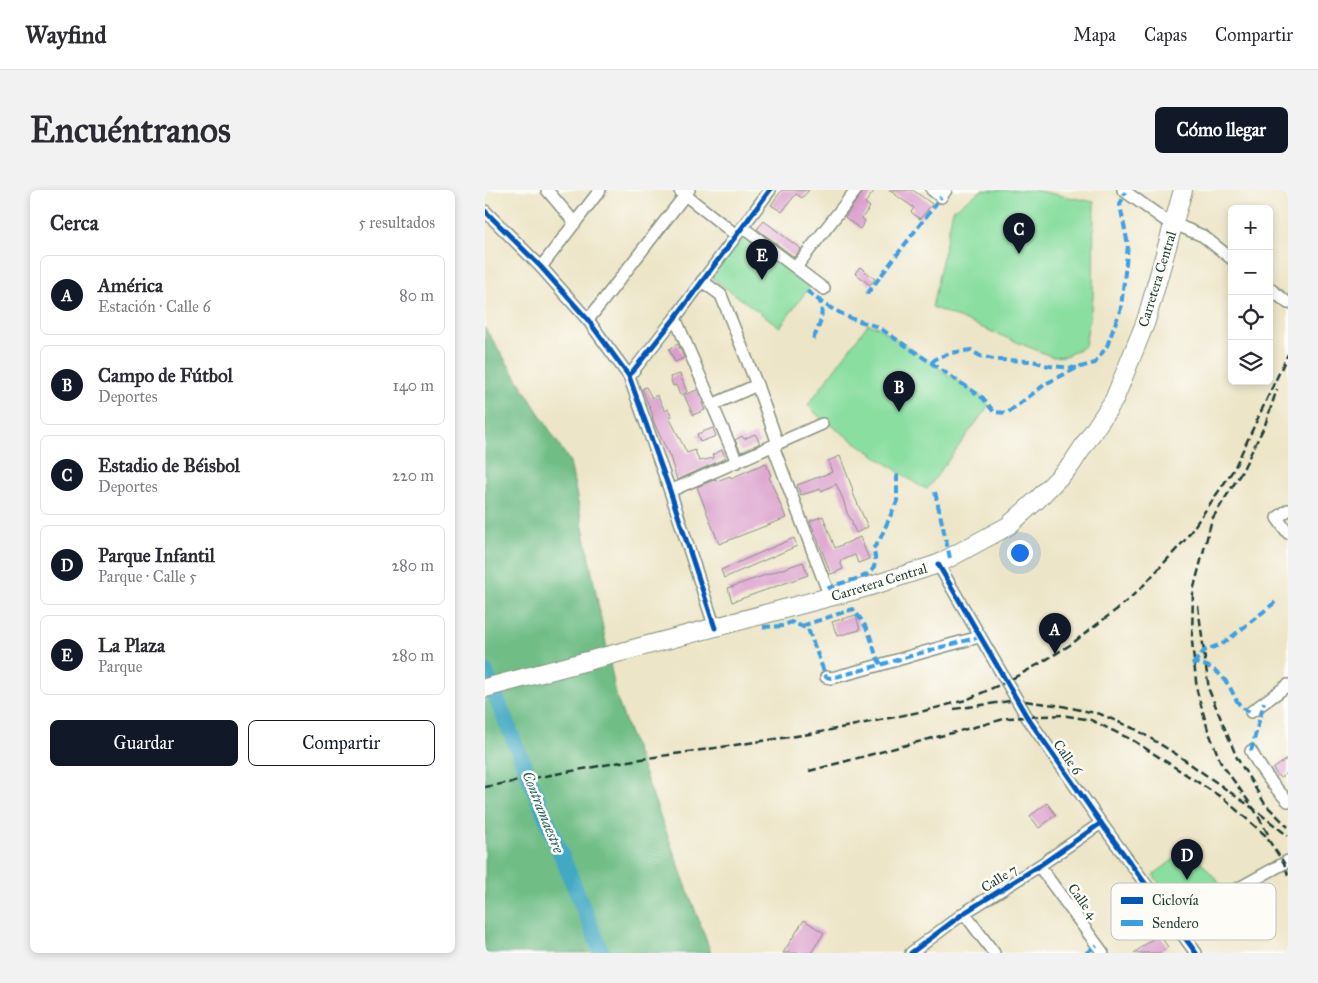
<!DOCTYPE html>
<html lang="es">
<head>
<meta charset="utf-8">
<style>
  body { margin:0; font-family:"IM FELL Great Primer",serif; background:#f2f2f3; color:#2b2b33 }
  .controls { position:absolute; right:15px; top:15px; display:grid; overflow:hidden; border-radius:8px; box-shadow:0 2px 8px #0003 }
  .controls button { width:45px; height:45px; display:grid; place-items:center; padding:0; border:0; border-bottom:1px solid #e1e1e2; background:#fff; color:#2b2b33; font:25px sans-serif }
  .you { position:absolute; left:534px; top:362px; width:18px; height:18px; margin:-12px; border:4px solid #fff; border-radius:50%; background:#1a73e8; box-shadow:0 0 0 8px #1a73e833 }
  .badge { display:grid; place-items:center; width:32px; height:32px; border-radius:50%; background:#111827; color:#fff; font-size:16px; font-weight:700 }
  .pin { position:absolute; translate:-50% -41px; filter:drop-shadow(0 1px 2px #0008) }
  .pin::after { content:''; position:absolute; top:26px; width:18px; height:15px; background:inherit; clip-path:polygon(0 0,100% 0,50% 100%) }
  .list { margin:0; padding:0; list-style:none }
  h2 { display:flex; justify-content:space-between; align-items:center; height:65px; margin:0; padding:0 20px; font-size:21px }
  h2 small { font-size:16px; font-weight:400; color:#7c7c81 }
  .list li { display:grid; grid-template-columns:32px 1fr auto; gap:15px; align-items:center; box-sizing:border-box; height:80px; margin:0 10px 10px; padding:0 10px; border:1px solid #e1e1e2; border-radius:8px }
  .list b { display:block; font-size:19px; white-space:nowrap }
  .list p { margin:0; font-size:16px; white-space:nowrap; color:#7c7c81 }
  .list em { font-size:16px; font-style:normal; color:#7c7c81 }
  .actions { display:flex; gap:10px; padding:15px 20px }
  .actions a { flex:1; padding:11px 0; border:1px solid #111827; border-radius:8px; text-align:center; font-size:18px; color:#111827 }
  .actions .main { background:#111827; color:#fff }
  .icon { flex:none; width:28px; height:28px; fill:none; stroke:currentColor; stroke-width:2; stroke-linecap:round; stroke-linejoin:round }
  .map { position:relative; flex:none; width:803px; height:763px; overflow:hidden; border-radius:8px }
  header { display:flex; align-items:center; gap:30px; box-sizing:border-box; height:70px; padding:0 25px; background:#fff; border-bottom:1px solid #e1e1e2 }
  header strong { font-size:24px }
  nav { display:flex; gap:28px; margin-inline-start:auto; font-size:18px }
  .intro { display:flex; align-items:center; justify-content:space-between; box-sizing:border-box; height:120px; padding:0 30px }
  h1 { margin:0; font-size:35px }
  .button { padding:12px 22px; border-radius:8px; background:#111827; color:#fff; font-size:18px; font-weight:700 }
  main { display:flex; gap:30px; padding:0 30px }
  aside { flex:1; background:#fff; border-radius:8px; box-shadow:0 2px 8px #0003 }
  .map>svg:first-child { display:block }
</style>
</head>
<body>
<header>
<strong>Wayfind</strong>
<nav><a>Mapa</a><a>Capas</a><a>Compartir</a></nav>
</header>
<div class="intro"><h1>Encuéntranos</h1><a class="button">Cómo llegar</a></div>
<main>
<aside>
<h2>Cerca<small>5 resultados</small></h2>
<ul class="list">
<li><span class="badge">A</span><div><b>América</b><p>Estación · Calle 6</p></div><em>80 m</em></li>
<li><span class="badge">B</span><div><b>Campo de Fútbol</b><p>Deportes</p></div><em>140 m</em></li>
<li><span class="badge">C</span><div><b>Estadio de Béisbol</b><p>Deportes</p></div><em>220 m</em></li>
<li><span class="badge">D</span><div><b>Parque Infantil</b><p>Parque · Calle 5</p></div><em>280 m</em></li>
<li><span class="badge">E</span><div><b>La Plaza</b><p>Parque</p></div><em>280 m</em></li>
</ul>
<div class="actions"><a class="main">Guardar</a><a>Compartir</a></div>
</aside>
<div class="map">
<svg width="803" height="763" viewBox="0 0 803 763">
  <rect width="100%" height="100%" fill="#fdfcf7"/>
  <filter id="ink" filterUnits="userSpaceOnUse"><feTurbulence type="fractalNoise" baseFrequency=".02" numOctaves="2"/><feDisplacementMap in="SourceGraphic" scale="10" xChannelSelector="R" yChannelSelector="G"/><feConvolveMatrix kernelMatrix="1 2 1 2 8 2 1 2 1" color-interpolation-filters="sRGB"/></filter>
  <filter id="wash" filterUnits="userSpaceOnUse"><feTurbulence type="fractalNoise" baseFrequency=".0096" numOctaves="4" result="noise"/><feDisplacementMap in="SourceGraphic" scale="20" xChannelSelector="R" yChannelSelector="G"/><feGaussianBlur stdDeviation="1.12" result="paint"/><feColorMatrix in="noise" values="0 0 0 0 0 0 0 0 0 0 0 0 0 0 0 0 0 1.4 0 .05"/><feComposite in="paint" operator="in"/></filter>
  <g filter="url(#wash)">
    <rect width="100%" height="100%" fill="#ede5c7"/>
    <g fill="#8adea0" stroke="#548e6a">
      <polygon points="497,0 548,0 609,12 608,107 600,156 581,166 568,167 447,117 468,20"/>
      <polygon points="258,43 327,93 295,137 227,88"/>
      <polygon points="383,134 393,137 498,208 504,215 442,299 433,295 335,228 323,215"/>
      <polygon points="704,658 736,695 694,720 668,685"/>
    </g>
    <polygon fill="#6fbd86" stroke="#477d5d" points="0,138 85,272 132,509 226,763 0,763"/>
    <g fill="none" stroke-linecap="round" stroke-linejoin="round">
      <polyline stroke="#42a9c2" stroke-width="16" points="0,481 117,763"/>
    </g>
    <g id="blocks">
      <g fill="#da9dcc">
        <polygon points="297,0 324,0 317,8 311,4 297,22 286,15"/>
        <polygon points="379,0 390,0 380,13 385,17 377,28 380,31 375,39 360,27"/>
        <polygon points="404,0 428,0 447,14 435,29 426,22 429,18"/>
        <polygon points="279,31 316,59 309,67 272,39"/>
        <polygon points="375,77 390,89 385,95 370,83"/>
        <polygon points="193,154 199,168 190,172 184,159"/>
        <polygon points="195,184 202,202 195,205 191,195 188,196 185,187"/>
        <polygon points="161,197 167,208 172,205 180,221 183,219 187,226 184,227 202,263 210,260 214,271 229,268 227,265 237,260 241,268 192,290 185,267 169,233 167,227 168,226 157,199"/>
        <polygon points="212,200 220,220 208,225 199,205"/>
        <polygon points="228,238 231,246 215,252 212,244"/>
        <polygon points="270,244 275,253 256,262 250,250 257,246 259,249"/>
        <polygon points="355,266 368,300 367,301 383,337 371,343 367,334 368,333 362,323 358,309 351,294 336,301 336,299 316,305 312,295 347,282 343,271"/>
        <polygon points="281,273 286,286 284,287 301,328 234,354 212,297 231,289 232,291 245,286 246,288"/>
        <polygon points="338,326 350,358 375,347 384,369 373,373 370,365 355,371 358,379 346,384 325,331"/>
        <polygon points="309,348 312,356 239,388 236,380"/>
        <polygon points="318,372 323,385 247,412 243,398"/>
        <polygon points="371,425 375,440 352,446 347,432"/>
        <polygon points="803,568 803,582 795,588 788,579"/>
        <polygon points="562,613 571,625 554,638 545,626"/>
        <polygon points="319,730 339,743 326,763 298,763"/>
        <polygon points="674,744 683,757 674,763 649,763"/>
      </g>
    </g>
  </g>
  <g filter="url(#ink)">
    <use href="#blocks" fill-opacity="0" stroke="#86917e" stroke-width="1"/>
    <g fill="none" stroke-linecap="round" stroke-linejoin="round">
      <defs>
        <g id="minor">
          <polyline points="62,0 90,33"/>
          <polyline points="447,0 456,7 461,0"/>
          <polyline points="638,0 680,30 718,46 747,69"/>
          <polyline points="195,1 251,45"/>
          <polyline points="0,21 56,77 103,130 144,186 185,301 230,438"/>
          <polyline points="257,37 339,99"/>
          <polyline points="56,77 115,0"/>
          <polyline points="311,77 371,0"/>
          <polyline points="217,91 236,105 272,195 293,254"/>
          <polyline points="784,98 803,113"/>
          <polyline points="190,128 252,272"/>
          <polyline points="103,130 204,0"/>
          <polyline points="144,186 190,128 285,0"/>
          <polyline points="227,215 272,195"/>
          <polyline points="288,256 345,407"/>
          <polyline points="185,301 337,234"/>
          <polyline points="803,320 792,328 803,343"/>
          <polyline points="453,374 542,527 616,633 711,763"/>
          <path d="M341,487L346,488C396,476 445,459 495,447"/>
          <polyline points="766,522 803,495"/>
          <path d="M766,561C776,580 788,596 803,611"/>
          <polyline points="554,676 618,763"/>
          <polyline points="479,723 509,763"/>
          <polyline points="689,734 803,671"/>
          <polyline points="426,763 479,723 554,676 616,633"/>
        </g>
        <polyline id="highway" points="0,498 386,396 453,374 523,336 553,309 586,275 629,210 661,131 698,0"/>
      </defs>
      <use href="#minor" stroke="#86917e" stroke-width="14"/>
      <use href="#highway" stroke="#86917e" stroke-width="20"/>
      <use href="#minor" stroke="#fff" stroke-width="11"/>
      <use href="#highway" stroke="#fff" stroke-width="18"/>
      <g stroke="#1f3d34" stroke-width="2.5" stroke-dasharray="8 4" stroke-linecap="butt">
        <polyline points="713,416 724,500 752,568 780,614 803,637"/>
        <polyline points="469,519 532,510 577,516 615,524 652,540 691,564 769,619 803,646"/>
        <polyline points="324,581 523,528 577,525 606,530 649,551 739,609 780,645 799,673 803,685"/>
        <polyline points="0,597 136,572 331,543 439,521 481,510 521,492 554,474 585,455 635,417 656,398 700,350 749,279 803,164"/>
        <polyline points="783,644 769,619 736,573 723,540 712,501 707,451 708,401 727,329 756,283 780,235 792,199"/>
      </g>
      <g stroke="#3c9ee2" stroke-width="4" stroke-dasharray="8 4" stroke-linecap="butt">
        <polyline points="322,101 340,115 365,128 393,137 498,208 509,222 522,223 562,193 592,178 610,173 622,156 636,118 643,55 635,15 640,2"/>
        <polyline points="382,104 456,7"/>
        <path d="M328,149C335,136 340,123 334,109"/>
        <polyline points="446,173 452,168 465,163 486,160 495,166 513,170 548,171 564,176 592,178"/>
        <polyline points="450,302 465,368"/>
        <path d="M342,399C362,387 400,392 388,359L395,349L412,311V281"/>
        <path d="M317,436L368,419C376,429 382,437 386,449C389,458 390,467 397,475"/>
        <path d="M278,437L298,436L306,432L323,439L341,487L346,488C396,476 445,459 495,447"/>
        <polyline points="708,474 719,461 739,453 793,410"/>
        <path d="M707,475L710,473C725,475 735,482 744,496C751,507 752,518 766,522"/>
        <polyline points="766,561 779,512"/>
        <polyline points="601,763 612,755"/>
      </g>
      <defs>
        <g id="cycleway">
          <polyline points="0,21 56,77 103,130 144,186 185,301 230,438"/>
          <polyline points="144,186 190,128 285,0"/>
          <polyline points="453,374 542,527 616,633 711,763"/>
          <polyline points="426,763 479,723 554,676 616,633"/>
        </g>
      </defs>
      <use href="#cycleway" stroke="#fdfcf7" stroke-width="8"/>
      <use href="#cycleway" stroke="#0057b8" stroke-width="5"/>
    </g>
  </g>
  <g text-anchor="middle" stroke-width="5" stroke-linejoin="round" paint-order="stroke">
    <g font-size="14" fill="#1f3d34" stroke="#fdfcf7">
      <text transform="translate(672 89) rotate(-73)" y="5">Carretera Central</text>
      <text transform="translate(394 392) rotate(-17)" y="5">Carretera Central</text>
      <text transform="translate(583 567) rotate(55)" y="5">Calle 6</text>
      <text transform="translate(514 688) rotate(-32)" y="5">Calle 7</text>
      <text transform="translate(598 711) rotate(54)" y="5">Calle 4</text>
    </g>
    <g font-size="15" font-style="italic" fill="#2b6366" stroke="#fdfcf7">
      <text transform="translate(58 622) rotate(68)" y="5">Contramaestre</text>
    </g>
  </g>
  <rect x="626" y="693" width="165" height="57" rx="8" fill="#fdfcf7" stroke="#bac3bc" stroke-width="1"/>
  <rect x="636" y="707" width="22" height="7" fill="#0057b8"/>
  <rect x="636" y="730" width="22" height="6" fill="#3c9ee2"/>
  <g font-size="14" fill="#1f3d34">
    <text x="667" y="715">Ciclovía</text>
    <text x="667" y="738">Sendero</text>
  </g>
</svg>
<div class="controls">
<button>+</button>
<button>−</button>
<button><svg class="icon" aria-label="locate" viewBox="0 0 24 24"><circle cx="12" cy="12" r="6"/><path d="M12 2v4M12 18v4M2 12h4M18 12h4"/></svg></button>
<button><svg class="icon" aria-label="layers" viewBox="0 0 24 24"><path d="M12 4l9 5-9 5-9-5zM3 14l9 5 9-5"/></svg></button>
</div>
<div class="you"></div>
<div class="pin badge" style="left:570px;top:464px">A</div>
<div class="pin badge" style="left:414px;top:222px">B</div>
<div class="pin badge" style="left:534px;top:64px">C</div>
<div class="pin badge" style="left:702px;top:690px">D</div>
<div class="pin badge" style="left:277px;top:90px">E</div>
</div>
</main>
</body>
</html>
